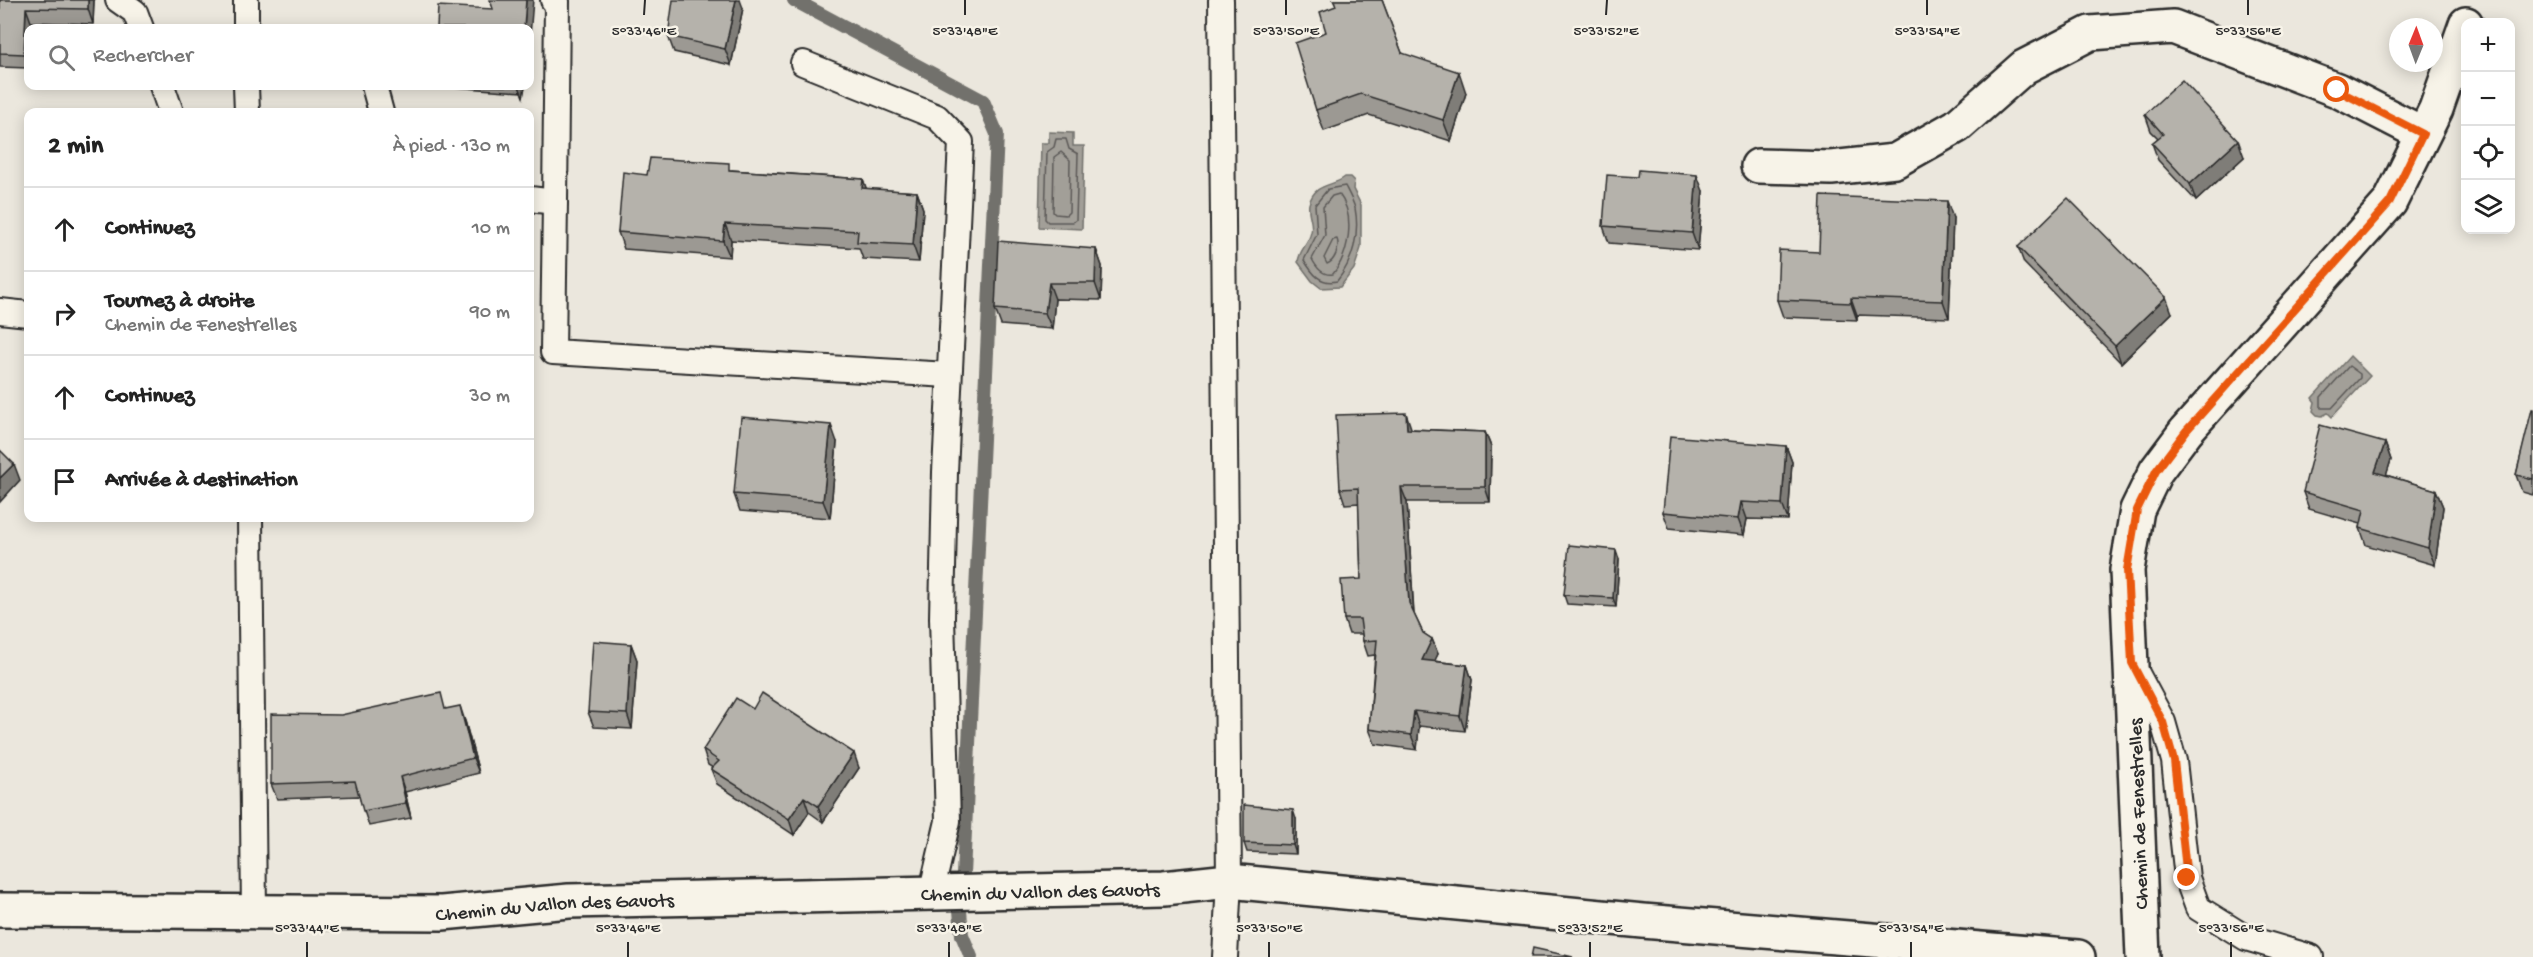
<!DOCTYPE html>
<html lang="fr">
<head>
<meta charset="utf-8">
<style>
  body { margin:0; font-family:"Gochi Hand",sans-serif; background:#f2f2f2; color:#222 }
  .controls { position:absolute; right:18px; top:18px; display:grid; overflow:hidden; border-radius:12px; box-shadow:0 3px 15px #0003 }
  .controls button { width:54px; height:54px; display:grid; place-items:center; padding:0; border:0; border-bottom:2px solid #e0e0e0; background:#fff; color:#222; font:30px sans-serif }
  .compass { position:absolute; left:2389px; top:18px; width:54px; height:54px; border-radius:50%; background:#fff; box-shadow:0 3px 15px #0003; rotate:1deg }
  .stop { position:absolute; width:18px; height:18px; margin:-14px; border:4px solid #ea580c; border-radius:50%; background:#fff }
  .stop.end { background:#ea580c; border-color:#fff; box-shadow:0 2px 6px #0008 }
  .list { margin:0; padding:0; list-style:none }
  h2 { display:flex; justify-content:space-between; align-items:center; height:78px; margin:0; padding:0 24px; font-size:26px }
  h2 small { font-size:20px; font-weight:400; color:#767676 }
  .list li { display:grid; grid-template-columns:39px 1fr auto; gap:18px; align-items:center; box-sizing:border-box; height:84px; padding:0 24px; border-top:2px solid #e0e0e0 }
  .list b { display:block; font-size:22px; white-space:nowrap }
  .list p { margin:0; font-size:20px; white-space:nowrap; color:#767676 }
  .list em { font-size:20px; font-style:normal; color:#767676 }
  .icon { flex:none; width:33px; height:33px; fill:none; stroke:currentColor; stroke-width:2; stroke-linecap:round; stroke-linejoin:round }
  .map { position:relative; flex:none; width:2533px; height:957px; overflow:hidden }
  .search { position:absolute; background:#fff; box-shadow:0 3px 15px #0003; left:24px; top:24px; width:510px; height:66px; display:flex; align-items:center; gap:15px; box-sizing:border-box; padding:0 21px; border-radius:12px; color:#767676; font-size:22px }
  .panel { position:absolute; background:#fff; box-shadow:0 3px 15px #0003; left:24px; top:108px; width:510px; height:414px; border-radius:12px }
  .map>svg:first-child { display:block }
</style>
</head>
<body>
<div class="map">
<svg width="2533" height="957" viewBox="0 0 2533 957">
  <rect width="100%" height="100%" fill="#ebe7dd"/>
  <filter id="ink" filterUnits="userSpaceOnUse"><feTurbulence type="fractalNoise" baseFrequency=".0167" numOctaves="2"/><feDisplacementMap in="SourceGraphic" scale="12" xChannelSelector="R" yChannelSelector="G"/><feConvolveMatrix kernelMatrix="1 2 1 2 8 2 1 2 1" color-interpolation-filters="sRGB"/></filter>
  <g filter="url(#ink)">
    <g fill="#a29f98" stroke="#72716c" stroke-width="1.5">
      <polygon points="1049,132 1073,133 1073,146 1084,146 1082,229 1039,227 1041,143 1049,143"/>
      <path d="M1345,177H1350L1354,181L1353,189L1361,205V248L1354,269L1340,287L1321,288L1312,281L1298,262C1299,250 1309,244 1311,232C1314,223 1307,214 1309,204C1315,182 1333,187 1345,177Z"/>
      <polygon points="2350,356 2370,376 2332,417 2328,413 2322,416 2317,415 2313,411 2315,402 2312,398"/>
    </g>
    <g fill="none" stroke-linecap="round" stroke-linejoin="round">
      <g stroke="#5b5957" stroke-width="1.5">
        <polygon points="1056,139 1066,139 1069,149 1078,154 1076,220 1073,222 1048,222 1045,219 1047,152 1054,147"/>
        <polygon points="1061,152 1070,160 1069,212 1066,215 1055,214 1053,212 1054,157"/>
        <path d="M1345,186C1348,192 1353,201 1355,208C1360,234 1353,261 1337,281C1320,285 1312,273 1304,260L1317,234L1315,205L1328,189Z"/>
        <path d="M1339,194C1356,216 1349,254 1333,274C1323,276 1316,267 1312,259L1325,235L1323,207L1332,196Z"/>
        <path d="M1337,239C1340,247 1335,261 1327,264L1324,258L1333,240Z"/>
        <polygon points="2349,366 2360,374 2360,378 2332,408 2321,408 2321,397"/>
      </g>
      <g stroke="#72716c" stroke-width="14">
        <polyline points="794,0 983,101 997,134 963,875"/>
        <polyline points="960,910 962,935 971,957"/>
      </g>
      <defs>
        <g id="service">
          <polyline points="118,0 135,12 141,28"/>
          <polyline points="246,0 246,28"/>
          <polyline points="553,0 557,1 555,202"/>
          <polyline points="1221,0 1229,881 1225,957"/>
          <polyline points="803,63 937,117 961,142 945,472 942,618 948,821 931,894"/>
          <polyline points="162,86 171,112"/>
          <polyline points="246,86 247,112"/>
          <polyline points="374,86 381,112"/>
          <polyline points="530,199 555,202 553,352 949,375"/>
          <polyline points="0,311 28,314"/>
          <polyline points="250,518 254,913"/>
          <polyline points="2133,666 2163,722 2174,761 2187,878 2198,908 2246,938 2311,957"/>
        </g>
        <g id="minor">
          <polyline points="1758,166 1831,168 1895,161 1957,126 2024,67 2090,33 2173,27 2337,90 2423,134"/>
          <path id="s1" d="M0,910L442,913L569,901L1164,888L1229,881L1643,921L2078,957"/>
        </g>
        <polyline id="tertiary" points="2143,957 2127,570 2137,510 2156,471 2186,431 2390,202 2436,109 2466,24"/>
      </defs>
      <use href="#service" stroke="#2b2b2b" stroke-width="28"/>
      <use href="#minor" stroke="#2b2b2b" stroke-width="38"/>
      <use href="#tertiary" stroke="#2b2b2b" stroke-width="38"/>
      <use href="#service" stroke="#f7f3e8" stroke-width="24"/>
      <use href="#minor" stroke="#f7f3e8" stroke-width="33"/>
      <use href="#tertiary" stroke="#f7f3e8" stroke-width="33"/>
    </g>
    <g fill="#9c9993" stroke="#2b2b2b" stroke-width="1.5">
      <polygon points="0,0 94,0 93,24 31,22 31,28 28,28 28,68 0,67"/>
      <polygon points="1333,0 1382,0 1402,53 1466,93 1451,141 1369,115 1324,131 1316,110 1326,32 1336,6"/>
      <polygon points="743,8 731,65 674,52 668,36"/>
      <polygon points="439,86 525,86 523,97 522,92"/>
      <polygon points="2145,114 2244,157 2196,201 2158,160 2152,143 2158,138 2151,131"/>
      <polygon points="732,170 863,179 866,189 917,192 923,209 919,262 863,259 859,248 731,240 730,257 624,249 618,232 647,175"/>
      <polygon points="1703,191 1698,250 1609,243 1603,226"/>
      <polygon points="1953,218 1949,318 1857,315 1857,320 1783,317 1777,300 1819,252"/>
      <polygon points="2018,247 2172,313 2121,363 2024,263"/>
      <polygon points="1096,249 1102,266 1101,300 1055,299 1052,329 1001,325 995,309"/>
      <polygon points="2533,409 2533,495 2522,492 2516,475"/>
      <polygon points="1411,429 1485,432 1491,447 1490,502 1407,502 1414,614 1423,633 1432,639 1438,654 1434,661 1467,665 1472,680 1465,731 1419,726 1417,750 1375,744 1369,729 1375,655 1368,656 1363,641 1362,634 1349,634 1344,619 1361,579 1359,503 1345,504 1340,489"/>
      <polygon points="837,442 830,518 740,511 734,494"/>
      <polygon points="2385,443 2391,460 2386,475 2436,490 2443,507 2435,565 2366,545 2360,528 2361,524 2309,509 2303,492"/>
      <polygon points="1786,446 1792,462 1788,520 1747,519 1744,535 1669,528 1663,512"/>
      <polygon points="1619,559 1616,607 1567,604 1564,595"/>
      <polygon points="631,644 637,660 632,729 594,727 588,712"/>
      <polygon points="447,709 465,721 479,773 405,792 411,818 369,826 359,796 277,799 271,784"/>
      <polygon points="753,709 859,768 823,822 809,812 794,835 717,784 711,769 713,768 708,765 703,750"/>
      <polygon points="1296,819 1296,854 1247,852 1244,843"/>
    </g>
    <g fill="#7f7d78" stroke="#2b2b2b" stroke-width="1.5">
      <polygon points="88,0 94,0 93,24 88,9"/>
      <polygon points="526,0 533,0 530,36 530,28 524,28"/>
      <polygon points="736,0 740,0 743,8 731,65 725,49"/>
      <polygon points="26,8 31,22 31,28 28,28 28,66 24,54"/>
      <polygon points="1459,72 1466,93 1451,141 1443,120"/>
      <polygon points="519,86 525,86 523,97"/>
      <polygon points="2238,140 2244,157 2196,201 2190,184"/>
      <polygon points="1697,175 1703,191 1698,250 1692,233"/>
      <polygon points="863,179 869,196 862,188"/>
      <polygon points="917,192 923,209 919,262 913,245"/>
      <polygon points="1947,201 1953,218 1949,318 1943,301"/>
      <polygon points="725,224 731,240 730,257 723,241"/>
      <polygon points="1096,249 1102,266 1101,300 1095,283"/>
      <polygon points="1049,283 1055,299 1052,329 1045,313"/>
      <polygon points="2166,297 2172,313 2121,363 2115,346"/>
      <polygon points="1851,298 1857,315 1857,320 1851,303"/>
      <polygon points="1406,413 1411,428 1412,444 1407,429"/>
      <polygon points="831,425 837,442 830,518 823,501"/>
      <polygon points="1485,432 1491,447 1490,502 1485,487"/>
      <polygon points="2385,443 2391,460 2382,489 2375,472"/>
      <polygon points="1786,446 1792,462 1788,520 1782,504"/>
      <polygon points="14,464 20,480 0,502 0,478"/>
      <polygon points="1401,487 1407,502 1414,618 1409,603"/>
      <polygon points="2436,490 2443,507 2435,565 2428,548"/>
      <polygon points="1741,502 1747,519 1744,535 1738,519"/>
      <polygon points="1616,550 1619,559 1616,607 1613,598"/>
      <polygon points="1432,639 1438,654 1428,675 1422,660"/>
      <polygon points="631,644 637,660 632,729 627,714"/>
      <polygon points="1467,665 1472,680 1465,731 1460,716"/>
      <polygon points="460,706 465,721 479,773 473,758"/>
      <polygon points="1414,711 1419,726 1417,750 1411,735"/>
      <polygon points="854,753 859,768 823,822 818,806"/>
      <polygon points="400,777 405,792 411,818 406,803"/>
      <polygon points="804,797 809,812 794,835 789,819"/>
      <polygon points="1293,810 1296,819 1296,854 1293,845"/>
    </g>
    <g fill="#b5b2ab" stroke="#2b2b2b" stroke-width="1.5">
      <polygon points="0,0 88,0 88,9 26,8 24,54 0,53"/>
      <polygon points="490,0 526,0 524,28 437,28 438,6 493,9"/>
      <polygon points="673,0 736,0 725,49 668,36"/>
      <polygon points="1334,0 1382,0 1402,53 1459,72 1443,120 1361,94 1316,110 1295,43 1326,32 1320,12 1336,6"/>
      <polygon points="2182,80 2238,140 2190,184 2152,143 2163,134 2145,114"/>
      <polygon points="650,158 729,163 729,170 863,179 862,188 917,192 913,245 857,242 858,231 725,224 723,241 618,232 623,172 647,175"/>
      <polygon points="1639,170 1697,175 1692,233 1603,226 1607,175 1638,177"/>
      <polygon points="1821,196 1947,201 1943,301 1851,298 1851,303 1777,300 1779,250 1819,252"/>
      <polygon points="2068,198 2166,297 2115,346 2018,247"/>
      <polygon points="998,241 1096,249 1095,283 1049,283 1045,313 995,309"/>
      <polygon points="2532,409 2533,409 2533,479 2516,475"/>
      <polygon points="1406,413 1407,429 1485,432 1485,487 1401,487 1409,603 1423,633 1432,639 1422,660 1467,665 1460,716 1414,711 1411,735 1369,729 1377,640 1363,641 1360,619 1344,619 1341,580 1361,579 1358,488 1340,489 1336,415"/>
      <polygon points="741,417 831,425 823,501 734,494"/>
      <polygon points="2320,425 2385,443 2375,472 2436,490 2428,548 2360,528 2364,510 2303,492"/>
      <polygon points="1670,436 1786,446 1782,504 1741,502 1738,519 1663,512"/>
      <polygon points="0,450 14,464 0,478"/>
      <polygon points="1569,545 1616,550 1613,598 1564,595"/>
      <polygon points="593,641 631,644 627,714 588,712"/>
      <polygon points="441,693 445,709 460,706 473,758 400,777 406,803 363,811 355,781 271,784 271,714 341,715"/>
      <polygon points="762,693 854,753 818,806 804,797 789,819 711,769 719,761 703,750 736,698 753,709"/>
      <polygon points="1244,805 1293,810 1293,845 1244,843"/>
      <polygon points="1533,948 1573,957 1531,957"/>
    </g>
  </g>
  <g fill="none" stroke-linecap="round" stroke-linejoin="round" filter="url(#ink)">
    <polyline stroke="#ea580c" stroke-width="8" points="2187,878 2174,761 2163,722 2132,663 2127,570 2137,510 2156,471 2186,431 2390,202 2423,134 2337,90"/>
  </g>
  <path fill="none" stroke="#2b2b2b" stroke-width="2" d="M644,15L645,0M965,15V0M1286,15V0M1606,15L1607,0M1927,15V0M2248,15V0M307,957V942M628,957V942M949,957V942M1269,957V942M1590,957V942M1911,957V942M2231,957V942"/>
  <g text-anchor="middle" stroke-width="5" stroke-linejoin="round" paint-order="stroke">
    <g font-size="20" fill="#2b2b2b" stroke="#f7f3e8">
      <text transform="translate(2137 814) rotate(-92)" y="7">Chemin de Fenestrelles</text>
      <text dy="7" stroke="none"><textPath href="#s1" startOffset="1041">Chemin du Vallon des Gavots</textPath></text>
      <text dy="7" stroke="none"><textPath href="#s1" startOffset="555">Chemin du Vallon des Gavots</textPath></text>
    </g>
  </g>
  <g font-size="15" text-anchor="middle" fill="#2b2b2b" stroke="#f7f3e8" stroke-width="5" stroke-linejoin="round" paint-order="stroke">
    <text x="644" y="35">5°33'46"E</text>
    <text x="965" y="35">5°33'48"E</text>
    <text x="1286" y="35">5°33'50"E</text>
    <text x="1606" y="35">5°33'52"E</text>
    <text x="1927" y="35">5°33'54"E</text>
    <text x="2248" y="35">5°33'56"E</text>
    <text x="307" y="932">5°33'44"E</text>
    <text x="628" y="932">5°33'46"E</text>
    <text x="949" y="932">5°33'48"E</text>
    <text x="1269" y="932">5°33'50"E</text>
    <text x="1590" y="932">5°33'52"E</text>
    <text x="1911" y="932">5°33'54"E</text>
    <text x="2231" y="932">5°33'56"E</text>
  </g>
</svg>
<div class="controls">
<button>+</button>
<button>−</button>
<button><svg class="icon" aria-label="locate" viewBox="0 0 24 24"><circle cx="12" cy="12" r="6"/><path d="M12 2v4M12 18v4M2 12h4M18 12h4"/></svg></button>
<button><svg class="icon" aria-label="layers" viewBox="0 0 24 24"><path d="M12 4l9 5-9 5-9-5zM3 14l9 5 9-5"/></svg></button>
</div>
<svg class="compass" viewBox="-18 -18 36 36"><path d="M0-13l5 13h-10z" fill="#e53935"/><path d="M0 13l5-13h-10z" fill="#767676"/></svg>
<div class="stop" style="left:2337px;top:90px"></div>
<div class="stop end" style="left:2187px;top:878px"></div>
<div class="search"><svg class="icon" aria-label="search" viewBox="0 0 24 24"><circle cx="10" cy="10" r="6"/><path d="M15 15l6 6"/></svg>Rechercher</div>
<section class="panel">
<h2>2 min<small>À pied · 130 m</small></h2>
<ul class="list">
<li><svg class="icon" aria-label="ahead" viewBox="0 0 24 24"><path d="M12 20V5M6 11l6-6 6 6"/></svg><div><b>Continuez</b></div><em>10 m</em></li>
<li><svg class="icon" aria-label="right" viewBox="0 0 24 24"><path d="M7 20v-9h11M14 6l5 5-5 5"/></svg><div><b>Tournez à droite</b><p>Chemin de Fenestrelles</p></div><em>90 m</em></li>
<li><svg class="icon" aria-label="ahead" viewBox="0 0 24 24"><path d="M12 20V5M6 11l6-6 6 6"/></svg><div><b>Continuez</b></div><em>30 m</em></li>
<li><svg class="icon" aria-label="arrive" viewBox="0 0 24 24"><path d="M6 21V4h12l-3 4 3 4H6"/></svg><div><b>Arrivée à destination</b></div></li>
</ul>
</section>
</div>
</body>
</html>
